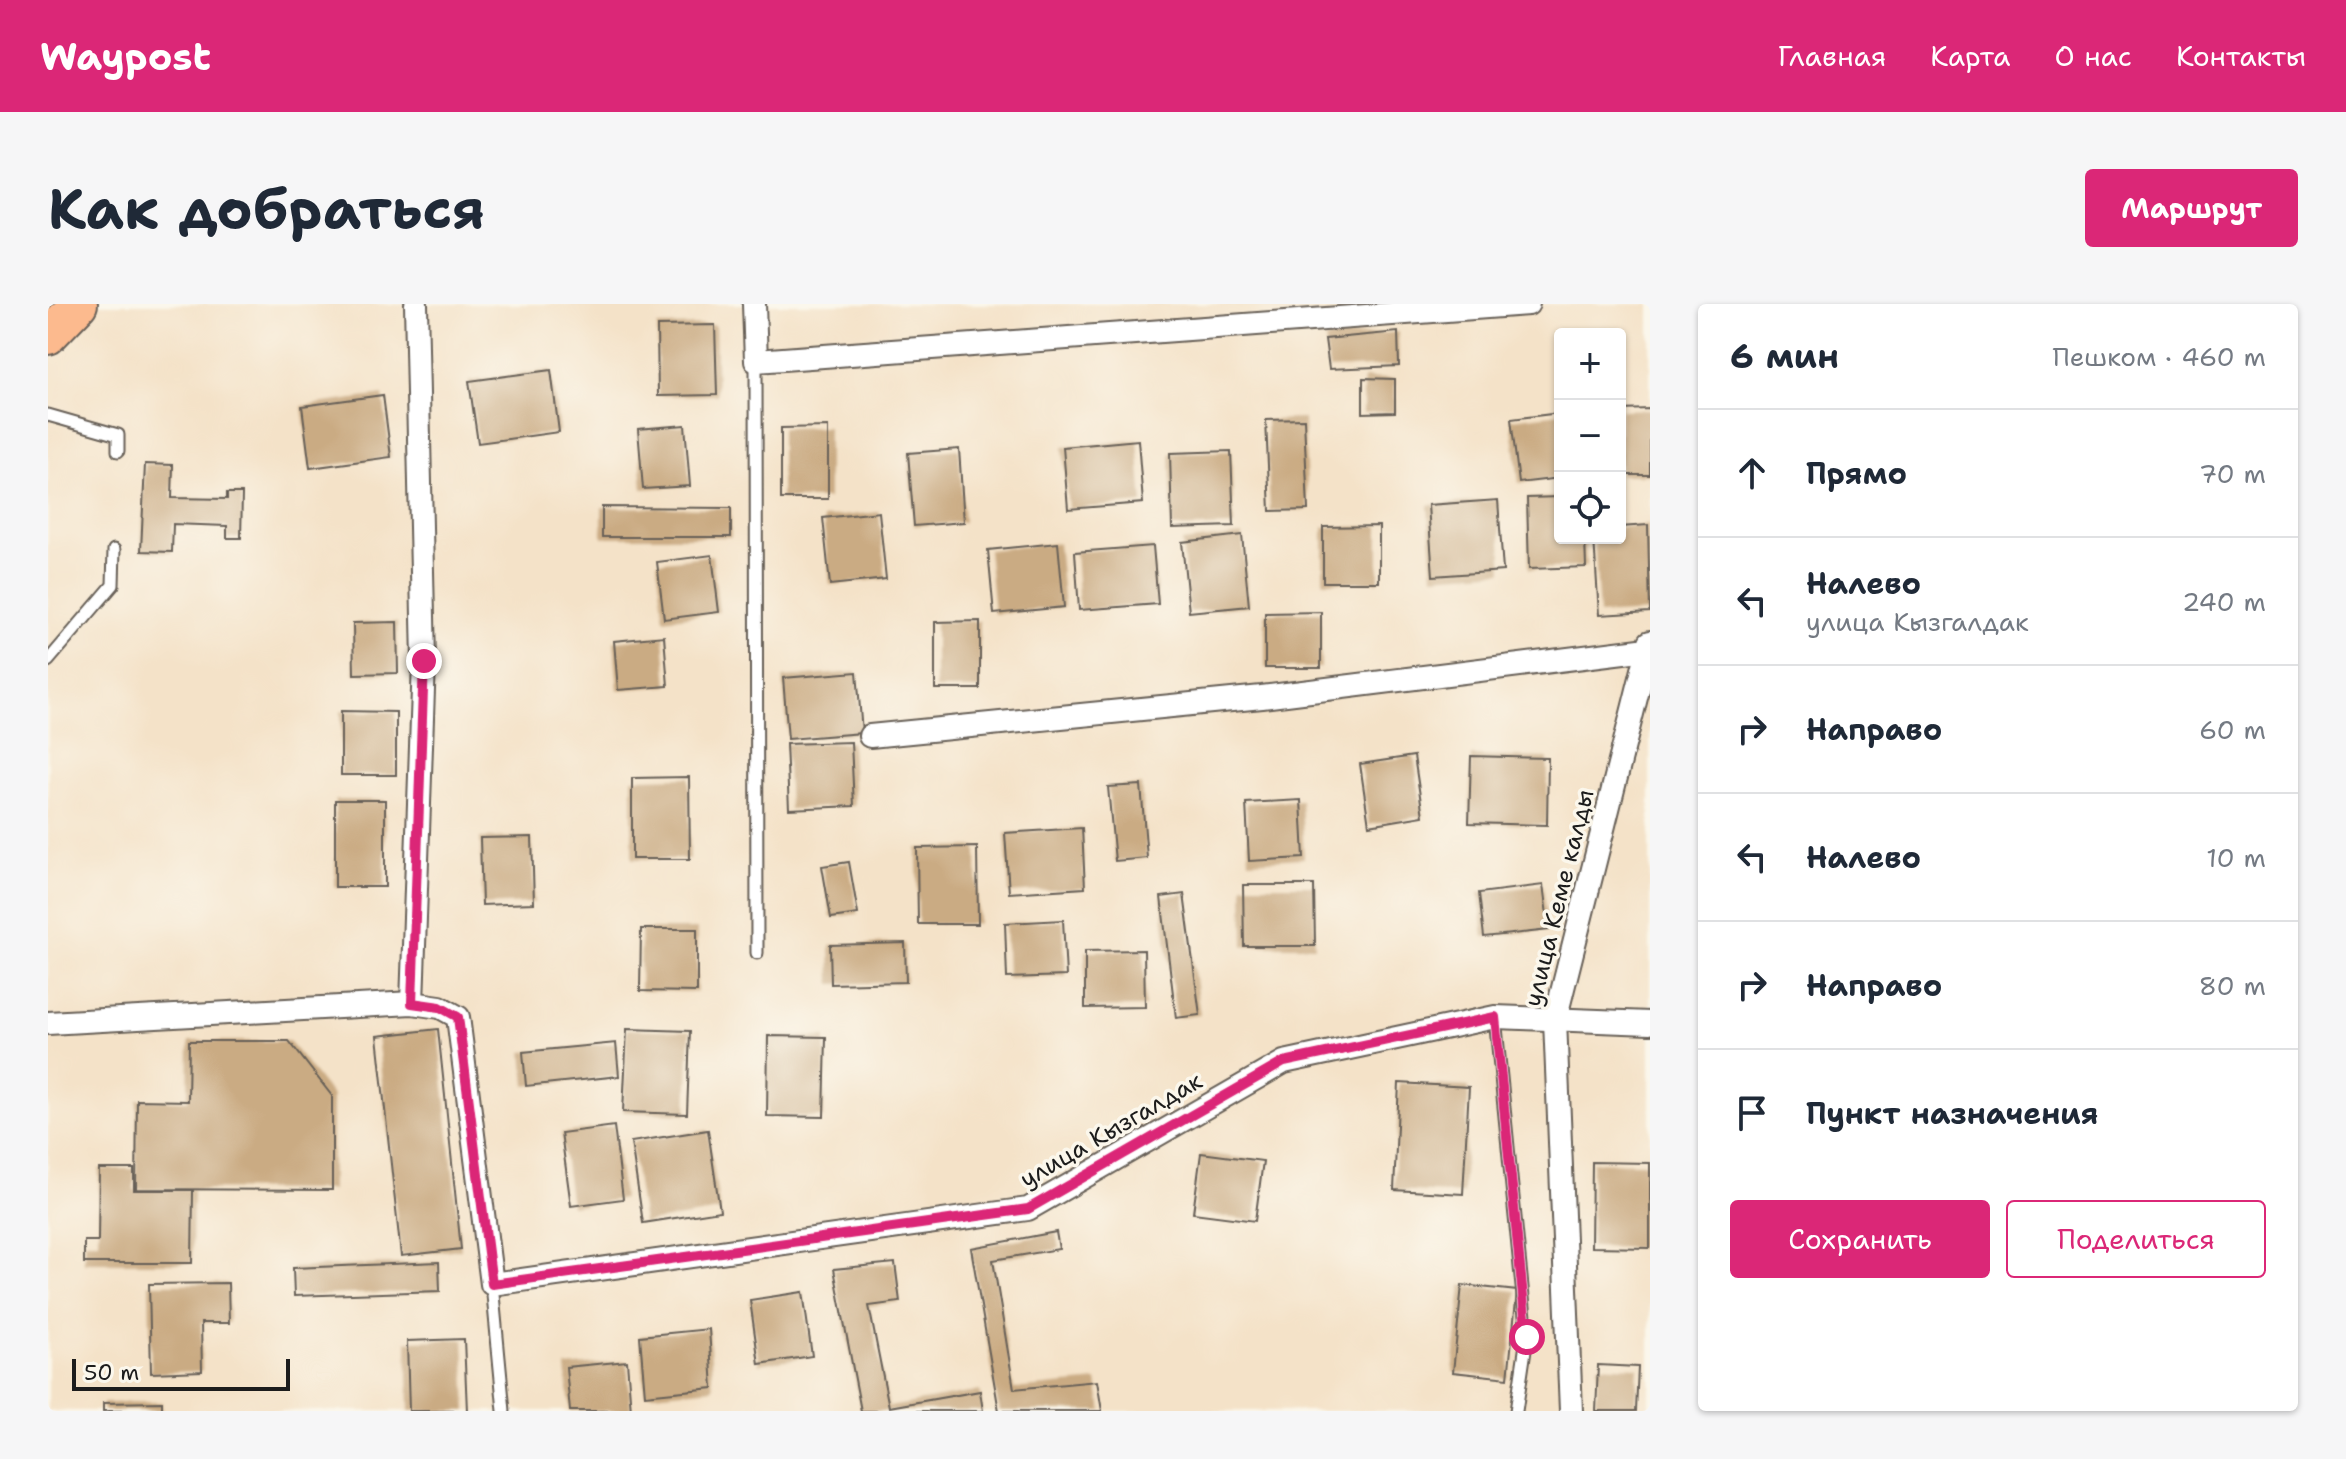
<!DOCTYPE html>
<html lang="ru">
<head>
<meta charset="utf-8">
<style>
  body { margin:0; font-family:"Shantell Sans",sans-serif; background:#f6f6f7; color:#1f2937 }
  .controls { position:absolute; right:24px; top:24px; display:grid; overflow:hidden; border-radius:8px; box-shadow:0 2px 6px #0004 }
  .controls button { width:72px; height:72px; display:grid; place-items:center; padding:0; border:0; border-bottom:2px solid #e0e1e3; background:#fff; color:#1f2937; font:40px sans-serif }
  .scale { position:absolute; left:24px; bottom:20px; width:218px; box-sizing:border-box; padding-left:8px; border:4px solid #1c1c1c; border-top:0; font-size:22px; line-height:28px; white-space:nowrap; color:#1c1c1c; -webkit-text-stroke:6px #fbf7ec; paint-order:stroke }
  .stop { position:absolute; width:24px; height:24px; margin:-18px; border:6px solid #db2777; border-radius:50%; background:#fff }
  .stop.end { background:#db2777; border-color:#fff; box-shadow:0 2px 8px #0008 }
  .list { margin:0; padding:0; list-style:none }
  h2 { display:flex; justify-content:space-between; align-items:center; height:104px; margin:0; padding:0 32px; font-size:34px }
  h2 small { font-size:26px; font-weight:400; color:#747a83 }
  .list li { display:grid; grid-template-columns:52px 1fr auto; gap:24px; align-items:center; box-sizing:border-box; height:128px; padding:0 32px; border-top:2px solid #e0e1e3 }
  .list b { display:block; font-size:30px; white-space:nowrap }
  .list p { margin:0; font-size:26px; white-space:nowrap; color:#747a83 }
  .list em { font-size:26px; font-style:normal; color:#747a83 }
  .actions { display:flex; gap:16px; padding:24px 32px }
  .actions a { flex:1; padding:18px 0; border:2px solid #db2777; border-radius:8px; text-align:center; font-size:28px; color:#db2777 }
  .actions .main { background:#db2777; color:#fff }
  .icon { flex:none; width:44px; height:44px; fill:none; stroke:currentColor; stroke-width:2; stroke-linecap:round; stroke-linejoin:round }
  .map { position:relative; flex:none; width:1602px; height:1107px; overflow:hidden; border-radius:8px }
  header { display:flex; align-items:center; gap:48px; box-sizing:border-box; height:112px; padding:0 40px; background:#db2777; color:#fff }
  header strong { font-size:38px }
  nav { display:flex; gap:44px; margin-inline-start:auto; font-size:28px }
  .intro { display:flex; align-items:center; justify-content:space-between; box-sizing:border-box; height:192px; padding:0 48px }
  h1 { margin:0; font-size:56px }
  .button { padding:20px 36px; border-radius:8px; background:#db2777; color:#fff; font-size:28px; font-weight:700 }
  main { display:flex; gap:48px; padding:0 48px }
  aside { flex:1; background:#fff; border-radius:8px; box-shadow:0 2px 6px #0004 }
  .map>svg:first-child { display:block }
</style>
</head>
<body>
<header>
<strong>Waypost</strong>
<nav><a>Главная</a><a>Карта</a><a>О нас</a><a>Контакты</a></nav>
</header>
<div class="intro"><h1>Как добраться</h1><a class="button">Маршрут</a></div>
<main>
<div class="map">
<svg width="1602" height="1107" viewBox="0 0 1602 1107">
  <rect width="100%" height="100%" fill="#fbf7ec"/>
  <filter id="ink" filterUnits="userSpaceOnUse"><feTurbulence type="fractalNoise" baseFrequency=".0125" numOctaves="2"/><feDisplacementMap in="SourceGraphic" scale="16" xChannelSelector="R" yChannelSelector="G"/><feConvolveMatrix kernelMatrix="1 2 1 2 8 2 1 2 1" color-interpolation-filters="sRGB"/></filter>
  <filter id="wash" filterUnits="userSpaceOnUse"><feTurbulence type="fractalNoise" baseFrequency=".006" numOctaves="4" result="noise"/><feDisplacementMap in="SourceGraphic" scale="32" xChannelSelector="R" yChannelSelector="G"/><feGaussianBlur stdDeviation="1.8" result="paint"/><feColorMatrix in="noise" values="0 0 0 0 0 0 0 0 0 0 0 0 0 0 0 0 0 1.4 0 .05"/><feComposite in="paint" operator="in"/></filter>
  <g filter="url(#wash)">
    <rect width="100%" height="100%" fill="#f4e2c8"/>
    <g id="blocks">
      <g fill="#caab83">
        <polygon points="667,21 669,91 610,92 609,22"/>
        <polygon points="1350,28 1351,62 1281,65 1277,35"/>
        <polygon points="503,66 511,128 430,139 421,77"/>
        <polygon points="1315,74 1347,75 1347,108 1315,109"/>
        <polygon points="335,91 343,153 262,164 254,102"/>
        <polygon points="1602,105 1602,171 1572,171 1572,106"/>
        <polygon points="1512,109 1512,174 1471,179 1463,115"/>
        <polygon points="1256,115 1260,206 1222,207 1218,116"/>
        <polygon points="637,121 642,182 595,185 590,125"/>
        <polygon points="780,123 780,195 733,195 733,124"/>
        <polygon points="1090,136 1095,199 1020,205 1015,143"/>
        <polygon points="911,145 916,218 866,222 860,149"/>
        <polygon points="1183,147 1186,222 1124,224 1122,149"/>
        <polygon points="97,160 125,161 124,194 179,195 179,189 194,189 193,234 179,234 179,222 125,220 124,248 93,247"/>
        <polygon points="1512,193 1512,234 1537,234 1538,263 1481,265 1479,194"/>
        <polygon points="1450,196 1455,267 1385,272 1380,201"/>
        <polygon points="554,203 683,204 683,233 554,233"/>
        <polygon points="831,208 838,275 782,281 775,214"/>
        <polygon points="1600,221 1602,308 1551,311 1546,234 1572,234 1572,223"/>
        <polygon points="1331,222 1331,278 1275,278 1275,223"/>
        <polygon points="1194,231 1201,302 1141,308 1134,238"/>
        <polygon points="1010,239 1016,303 946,310 940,246"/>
        <polygon points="1105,242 1110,300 1031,306 1027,248"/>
        <polygon points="664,251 671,308 616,315 609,258"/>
        <polygon points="1273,308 1273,364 1217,364 1217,309"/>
        <polygon points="932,317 932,385 887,385 887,318"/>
        <polygon points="349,318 350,369 306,370 305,319"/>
        <polygon points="616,332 620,382 570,386 566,337"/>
        <polygon points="809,368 814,429 740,435 735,374"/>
        <polygon points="293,407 348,408 348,471 293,471"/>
        <polygon points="803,438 806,502 741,505 738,440"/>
        <polygon points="1366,452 1375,512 1321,521 1312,460"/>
        <polygon points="1423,452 1500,454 1499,521 1421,519"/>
        <polygon points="641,473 642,555 584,555 584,474"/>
        <polygon points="1093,481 1099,554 1067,557 1060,483"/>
        <rect x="287" y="496" width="50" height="87"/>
        <polygon points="1253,496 1256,554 1201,557 1198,499"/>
        <polygon points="1034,524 1037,584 961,589 957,529"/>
        <polygon points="484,533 486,599 434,601 432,534"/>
        <polygon points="929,543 930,620 870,620 869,544"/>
        <polygon points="801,558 810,610 783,614 774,562"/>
        <polygon points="1195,581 1266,581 1267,642 1196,642"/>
        <polygon points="1495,581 1501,626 1436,633 1431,589"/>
        <polygon points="1136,590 1152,711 1128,714 1113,593"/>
        <polygon points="1015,616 1018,672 959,674 957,619"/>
        <polygon points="593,625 649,625 649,688 592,687"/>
        <polygon points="857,639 858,678 783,680 782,641"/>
        <polygon points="1096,646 1097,703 1037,704 1037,647"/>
        <polygon points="390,725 413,945 353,952 329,732"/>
        <polygon points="579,725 642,727 639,810 575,808"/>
        <polygon points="720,732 778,733 776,813 719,812"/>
        <polygon points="141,737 241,737 284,792 284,886 88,885 89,796 140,797"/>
        <polygon points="568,739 571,772 478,782 475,748"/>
        <polygon points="1351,779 1421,783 1415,890 1346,886"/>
        <polygon points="566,822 575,895 523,902 513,829"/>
        <polygon points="660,826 672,907 595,919 583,838"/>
        <polygon points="1153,849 1215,857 1207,917 1145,909"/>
        <polygon points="1544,858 1602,859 1602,944 1543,943"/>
        <polygon points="51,865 86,865 86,886 145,886 144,959 36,959 36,937 50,937"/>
        <polygon points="1008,928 1011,945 945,956 966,1085 1049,1077 1054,1107 951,1107 923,944"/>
        <polygon points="391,958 392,987 246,992 245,964"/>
        <polygon points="847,959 852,998 821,1002 841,1103 932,1087 935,1107 813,1107 786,965"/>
        <polygon points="180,979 181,1019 153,1019 154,1067 103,1069 101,980"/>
        <polygon points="1414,981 1469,987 1460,1074 1405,1068"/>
        <polygon points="755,988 764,1052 711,1060 702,996"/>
        <polygon points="661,1025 665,1084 597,1091 592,1032"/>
        <polygon points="416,1035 419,1107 361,1107 359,1037"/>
        <polygon points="579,1057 583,1107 522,1107 518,1063"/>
        <polygon points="1550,1061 1590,1063 1588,1107 1548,1107"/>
        <polygon points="114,1098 114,1107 55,1107 55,1099"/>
      </g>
    </g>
  </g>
  <g filter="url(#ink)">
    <use href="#blocks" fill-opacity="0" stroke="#686158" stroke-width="2"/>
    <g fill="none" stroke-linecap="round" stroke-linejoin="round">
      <defs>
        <g id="lane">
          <polyline points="708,57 709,649"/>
          <polyline points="0,111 70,131 70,147"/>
          <polyline points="0,357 65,281 66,246"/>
          <polyline points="1447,713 1479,1033 1468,1107"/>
          <polyline points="444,980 456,1107"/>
        </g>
        <g id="street">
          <polyline points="706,0 708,57 1480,0"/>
          <polyline points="822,432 1214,393 1600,345"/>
          <polyline points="364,699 376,357 368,0"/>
          <polyline points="0,719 364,699 392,703 410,713 444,980 980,905 1236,758 1447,713 1602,719"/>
          <polyline points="1523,1107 1507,716 1602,338"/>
        </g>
        <polyline id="primary" points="0,32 31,0"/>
      </defs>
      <use href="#lane" stroke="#686158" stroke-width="15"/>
      <use href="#street" stroke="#686158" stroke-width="26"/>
      <use href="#primary" stroke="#686158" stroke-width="40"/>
      <use href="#lane" stroke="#fff" stroke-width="11"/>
      <use href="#street" stroke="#fff" stroke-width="22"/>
      <use href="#primary" stroke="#fcba8e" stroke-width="36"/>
    </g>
  </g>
  <g fill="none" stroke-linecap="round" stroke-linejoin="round" filter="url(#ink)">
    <polyline stroke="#db2777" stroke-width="10" points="376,357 364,699 392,703 410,713 444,980 980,905 1236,758 1447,713 1479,1033"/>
  </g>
  <g text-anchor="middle" stroke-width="7" stroke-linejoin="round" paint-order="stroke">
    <g font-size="24" fill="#1c1c1c" stroke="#fbf7ec">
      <text transform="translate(1511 594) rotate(-76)" y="8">улица Кеме калды</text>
      <text transform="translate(1063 826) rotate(-30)" y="8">улица Кызгалдак</text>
    </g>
  </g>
</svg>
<div class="controls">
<button>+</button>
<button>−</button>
<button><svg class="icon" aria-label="locate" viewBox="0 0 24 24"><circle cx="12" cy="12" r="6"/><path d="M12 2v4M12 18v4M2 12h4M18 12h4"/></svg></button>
</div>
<div class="scale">50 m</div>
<div class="stop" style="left:1479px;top:1033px"></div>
<div class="stop end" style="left:376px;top:357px"></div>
</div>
<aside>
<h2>6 мин<small>Пешком · 460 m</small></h2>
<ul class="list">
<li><svg class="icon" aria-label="ahead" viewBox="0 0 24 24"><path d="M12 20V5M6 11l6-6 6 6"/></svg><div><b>Прямо</b></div><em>70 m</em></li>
<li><svg class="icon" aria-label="left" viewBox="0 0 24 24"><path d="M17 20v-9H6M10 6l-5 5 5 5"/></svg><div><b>Налево</b><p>улица Кызгалдак</p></div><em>240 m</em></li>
<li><svg class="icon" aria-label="right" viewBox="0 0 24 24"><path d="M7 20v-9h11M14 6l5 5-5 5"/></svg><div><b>Направо</b></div><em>60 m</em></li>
<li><svg class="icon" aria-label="left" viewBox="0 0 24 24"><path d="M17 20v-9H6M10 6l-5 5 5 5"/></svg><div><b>Налево</b></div><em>10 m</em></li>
<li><svg class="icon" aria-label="right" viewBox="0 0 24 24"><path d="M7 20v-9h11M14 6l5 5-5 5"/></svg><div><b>Направо</b></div><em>80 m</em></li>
<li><svg class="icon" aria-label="arrive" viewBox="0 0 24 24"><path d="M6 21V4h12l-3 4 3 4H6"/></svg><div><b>Пункт назначения</b></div></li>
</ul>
<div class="actions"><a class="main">Сохранить</a><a>Поделиться</a></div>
</aside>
</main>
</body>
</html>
